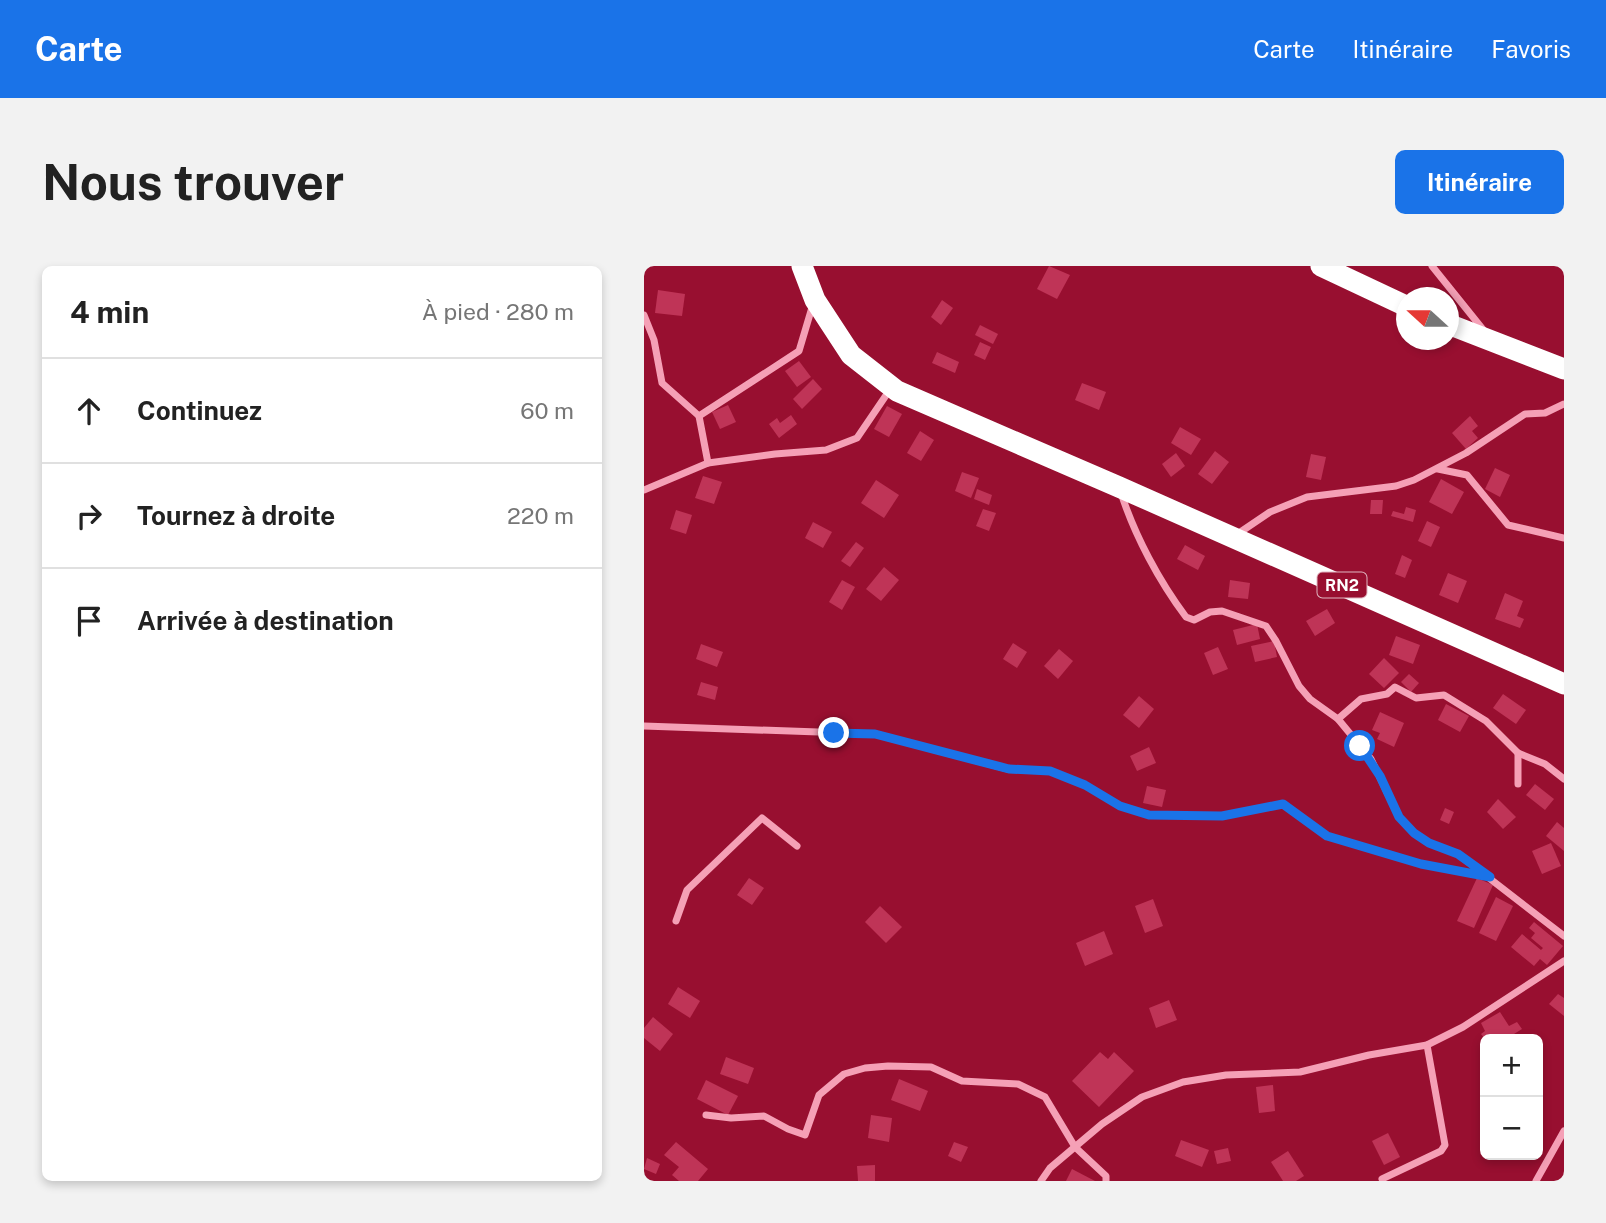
<!DOCTYPE html>
<html lang="fr">
<head>
<meta charset="utf-8">
<style>
  body { margin:0; font-family:"Public Sans",sans-serif; background:#f2f2f2; color:#222 }
  .controls { position:absolute; right:21px; bottom:21px; display:grid; overflow:hidden; border-radius:10px; box-shadow:0 4px 10px #0003 }
  .controls button { width:63px; height:63px; display:grid; place-items:center; padding:0; border:0; border-bottom:2px solid #e0e0e0; background:#fff; color:#222; font:35px sans-serif }
  .compass { position:absolute; left:752px; top:21px; width:63px; height:63px; border-radius:50%; background:#fff; box-shadow:0 4px 10px #0003; rotate:291deg }
  .stop { position:absolute; width:21px; height:21px; margin:-16px; border:5px solid #1a73e8; border-radius:50%; background:#fff }
  .stop.end { background:#1a73e8; border-color:#fff; box-shadow:0 2px 7px #0008 }
  .list { margin:0; padding:0; list-style:none }
  h2 { display:flex; justify-content:space-between; align-items:center; height:91px; margin:0; padding:0 28px; font-size:30px }
  h2 small { font-size:23px; font-weight:400; color:#767676 }
  .list li { display:grid; grid-template-columns:46px 1fr auto; gap:21px; align-items:center; box-sizing:border-box; height:105px; padding:0 28px; border-top:2px solid #e0e0e0 }
  .list b { display:block; font-size:26px; white-space:nowrap }
  .list em { font-size:23px; font-style:normal; color:#767676 }
  .icon { flex:none; width:38px; height:38px; fill:none; stroke:currentColor; stroke-width:2; stroke-linecap:round; stroke-linejoin:round }
  .map { position:relative; flex:none; width:920px; height:915px; overflow:hidden; border-radius:10px }
  header { display:flex; align-items:center; gap:42px; box-sizing:border-box; height:98px; padding:0 35px; background:#1a73e8; color:#fff }
  header strong { font-size:33px }
  nav { display:flex; gap:38px; margin-inline-start:auto; font-size:24px }
  .intro { display:flex; align-items:center; justify-content:space-between; box-sizing:border-box; height:168px; padding:0 42px }
  h1 { margin:0; font-size:49px }
  .button { padding:18px 32px; border-radius:10px; background:#1a73e8; color:#fff; font-size:24px; font-weight:700 }
  main { display:flex; gap:42px; padding:0 42px }
  aside { flex:1; background:#fff; border-radius:10px; box-shadow:0 4px 10px #0003 }
  .map>svg:first-child { display:block }
</style>
</head>
<body>
<header>
<strong>Carte</strong>
<nav><a>Carte</a><a>Itinéraire</a><a>Favoris</a></nav>
</header>
<div class="intro"><h1>Nous trouver</h1><a class="button">Itinéraire</a></div>
<main>
<aside>
<h2>4 min<small>À pied · 280 m</small></h2>
<ul class="list">
<li><svg class="icon" aria-label="ahead" viewBox="0 0 24 24"><path d="M12 20V5M6 11l6-6 6 6"/></svg><div><b>Continuez</b></div><em>60 m</em></li>
<li><svg class="icon" aria-label="right" viewBox="0 0 24 24"><path d="M7 20v-9h11M14 6l5 5-5 5"/></svg><div><b>Tournez à droite</b></div><em>220 m</em></li>
<li><svg class="icon" aria-label="arrive" viewBox="0 0 24 24"><path d="M6 21V4h12l-3 4 3 4H6"/></svg><div><b>Arrivée à destination</b></div></li>
</ul>
</aside>
<div class="map">
<svg width="920" height="915" viewBox="0 0 920 915">
  <rect width="100%" height="100%" fill="#980f30"/>
  <g fill="#bf3457">
    <polygon points="405,0 426,9 413,33 393,23"/>
    <polygon points="14,24 41,28 38,50 11,47"/>
    <polygon points="298,34 309,42 297,59 287,51"/>
    <polygon points="336,59 354,68 349,78 331,69"/>
    <polygon points="336,76 347,81 341,94 330,89"/>
    <polygon points="293,86 315,96 311,107 288,97"/>
    <polygon points="155,95 167,111 153,121 141,105"/>
    <polygon points="169,113 178,123 158,143 149,133"/>
    <polygon points="438,117 462,126 455,144 431,134"/>
    <polygon points="84,139 92,156 76,163 68,146"/>
    <polygon points="243,140 258,148 245,171 230,163"/>
    <polygon points="147,149 153,158 135,172 125,158 133,152 136,157"/>
    <polygon points="826,150 834,160 828,165 834,172 822,183 808,167"/>
    <polygon points="536,161 557,173 547,189 527,177"/>
    <polygon points="276,165 290,174 277,195 263,187"/>
    <polygon points="571,185 585,196 568,218 554,208"/>
    <polygon points="532,187 541,200 527,211 518,198"/>
    <polygon points="667,188 682,191 677,214 662,211"/>
    <polygon points="851,202 866,209 856,231 841,223"/>
    <polygon points="318,206 335,212 327,232 311,225"/>
    <polygon points="59,210 78,216 70,238 51,232"/>
    <polygon points="797,213 820,226 808,248 785,236"/>
    <polygon points="232,214 255,229 240,252 217,237"/>
    <polygon points="333,223 348,229 345,239 330,233"/>
    <polygon points="727,234 739,234 738,248 726,248"/>
    <polygon points="762,241 772,244 769,256 747,250 749,245 760,248"/>
    <polygon points="339,243 352,247 345,265 332,260"/>
    <polygon points="32,244 48,249 42,268 26,263"/>
    <polygon points="783,255 796,261 787,281 774,275"/>
    <polygon points="169,256 188,266 179,282 161,272"/>
    <polygon points="212,276 220,282 206,301 197,295"/>
    <polygon points="541,279 561,290 554,304 533,293"/>
    <polygon points="758,289 768,294 761,312 751,308"/>
    <polygon points="240,301 255,314 237,335 222,323"/>
    <polygon points="804,307 823,315 814,337 795,329"/>
    <polygon points="198,314 211,321 198,344 185,336"/>
    <polygon points="586,314 606,317 604,333 584,331"/>
    <polygon points="861,327 879,335 873,350 880,353 876,362 851,353"/>
    <polygon points="683,343 691,357 671,370 662,355"/>
    <polygon points="613,358 616,373 593,379 589,364"/>
    <polygon points="752,370 776,379 769,398 745,389"/>
    <polygon points="630,375 633,391 611,396 607,380"/>
    <polygon points="369,377 383,386 373,402 359,393"/>
    <polygon points="57,378 79,386 73,401 52,393"/>
    <polygon points="574,381 584,403 569,409 560,387"/>
    <polygon points="415,383 429,395 414,413 400,400"/>
    <polygon points="740,392 755,407 740,422 725,408"/>
    <polygon points="765,408 775,417 767,426 757,416"/>
    <polygon points="57,416 74,421 71,434 53,429"/>
    <polygon points="859,428 882,444 872,458 849,442"/>
    <polygon points="495,430 510,443 495,462 479,449"/>
    <polygon points="802,438 825,450 816,466 794,454"/>
    <polygon points="736,446 760,457 750,481 733,473 736,467 728,464"/>
    <polygon points="505,481 512,497 493,505 486,490"/>
    <polygon points="891,518 910,533 901,544 882,529"/>
    <polygon points="503,520 522,524 518,541 499,537"/>
    <polygon points="854,533 872,551 859,563 843,546"/>
    <polygon points="801,542 810,546 805,558 796,554"/>
    <polygon points="913,556 920,562 920,585 902,570"/>
    <polygon points="907,577 917,600 898,608 888,585"/>
    <polygon points="105,612 120,622 108,639 93,629"/>
    <polygon points="833,612 849,619 830,662 813,655"/>
    <polygon points="852,631 869,640 852,675 835,667"/>
    <polygon points="509,633 519,660 501,667 491,640"/>
    <polygon points="236,640 258,661 242,677 221,656"/>
    <polygon points="890,656 919,680 903,699 896,693 890,700 867,681 878,668 897,684 899,682 887,672 891,667 885,662"/>
    <polygon points="460,665 469,688 441,700 432,677"/>
    <polygon points="34,721 56,735 46,752 24,738"/>
    <polygon points="914,728 920,732 920,750 905,738"/>
    <polygon points="525,734 533,754 512,762 505,742"/>
    <polygon points="856,746 865,760 873,756 878,763 862,773 841,773 837,768 841,765 837,757"/>
    <polygon points="9,751 29,768 16,785 0,772 0,762"/>
    <polygon points="456,786 464,793 470,786 490,805 455,841 428,815"/>
    <polygon points="82,791 110,802 104,818 76,808"/>
    <polygon points="255,813 284,825 276,845 247,834"/>
    <polygon points="62,814 94,830 84,849 53,833"/>
    <polygon points="629,819 631,845 615,847 612,821"/>
    <polygon points="227,849 248,852 245,876 224,872"/>
    <polygon points="744,867 756,891 740,899 728,875"/>
    <polygon points="537,874 565,884 558,901 531,890"/>
    <polygon points="32,876 64,903 54,915 35,915 28,909 35,901 20,889"/>
    <polygon points="310,876 324,881 317,896 304,890"/>
    <polygon points="584,882 587,895 573,898 570,885"/>
    <polygon points="644,885 660,910 652,915 639,915 627,896"/>
    <polygon points="3,892 16,898 12,908 0,903"/>
    <polygon points="231,899 231,915 214,915 213,900"/>
    <polygon points="428,903 451,915 422,915"/>
  </g>
  <g fill="none" stroke-linecap="round" stroke-linejoin="round">
    <g stroke="#f5a0b6" stroke-width="7">
      <polyline points="788,0 841,66"/>
      <polyline points="0,49 10,74 18,117 55,150 155,85 169,38"/>
      <polyline points="64,197 131,188 182,184 213,172 247,122"/>
      <polyline points="794,203 823,209 864,259 920,272"/>
      <polyline points="0,224 64,197 55,150"/>
      <path d="M477,227C491,270 515,315 542,351L550,354L566,346L578,345L622,360L632,375L655,420L666,433L694,453L727,493L755,551L770,567L785,577L814,588L920,670"/>
      <polyline points="592,269 626,246 663,231 752,220 770,214 822,187 881,148 901,147 920,138"/>
      <polyline points="694,453 717,433 743,428 751,421 772,432 800,429 842,455 874,487 901,498 920,513"/>
      <polyline points="0,460 231,468 364,503 406,505 441,519 476,540 505,549 578,550 639,538 683,570 777,598 846,611"/>
      <polyline points="874,518 874,487"/>
      <polyline points="32,655 43,624 118,552 153,580"/>
      <polyline points="62,849 87,852 120,850 144,863 161,869 175,829 200,808 221,802 244,800 287,801 318,815 374,818 401,831 431,881 462,910 462,915"/>
      <polyline points="738,913 797,885 801,879 783,779"/>
      <polyline points="397,915 406,902 458,858 498,831 539,816 582,809 656,806 725,789 783,779 819,761 920,695"/>
      <polyline points="892,915 920,865"/>
    </g>
    <g stroke="#fff" stroke-width="21">
      <polyline points="158,0 171,34 207,89 253,125 475,221 920,418"/>
      <polyline points="677,0 762,40"/>
      <polyline points="804,58 920,103"/>
    </g>
  </g>
  <g fill="none" stroke-linecap="round" stroke-linejoin="round">
    <polyline stroke="#1a73e8" stroke-width="9" points="190,467 231,468 365,503 406,505 441,519 476,540 505,549 578,550 639,538 683,570 777,598 846,611 814,588 785,577 770,567 755,551 736,510 716,480"/>
  </g>
  <g text-anchor="middle" stroke-width="5" stroke-linejoin="round" paint-order="stroke">
    <rect fill="#980f30" stroke="#e0b7c1" stroke-width="2" x="673.5" y="306.5" width="49" height="25" rx="5"/>
    <g font-size="16" font-weight="bold" fill="#fff">
      <text x="698" y="325">RN2</text>
    </g>
  </g>
</svg>
<div class="controls">
<button>+</button>
<button>−</button>
</div>
<svg class="compass" viewBox="-18 -18 36 36"><path d="M0-13l5 13h-10z" fill="#e53935"/><path d="M0 13l5-13h-10z" fill="#767676"/></svg>
<div class="stop" style="left:716px;top:480px"></div>
<div class="stop end" style="left:190px;top:467px"></div>
</div>
</main>
</body>
</html>
